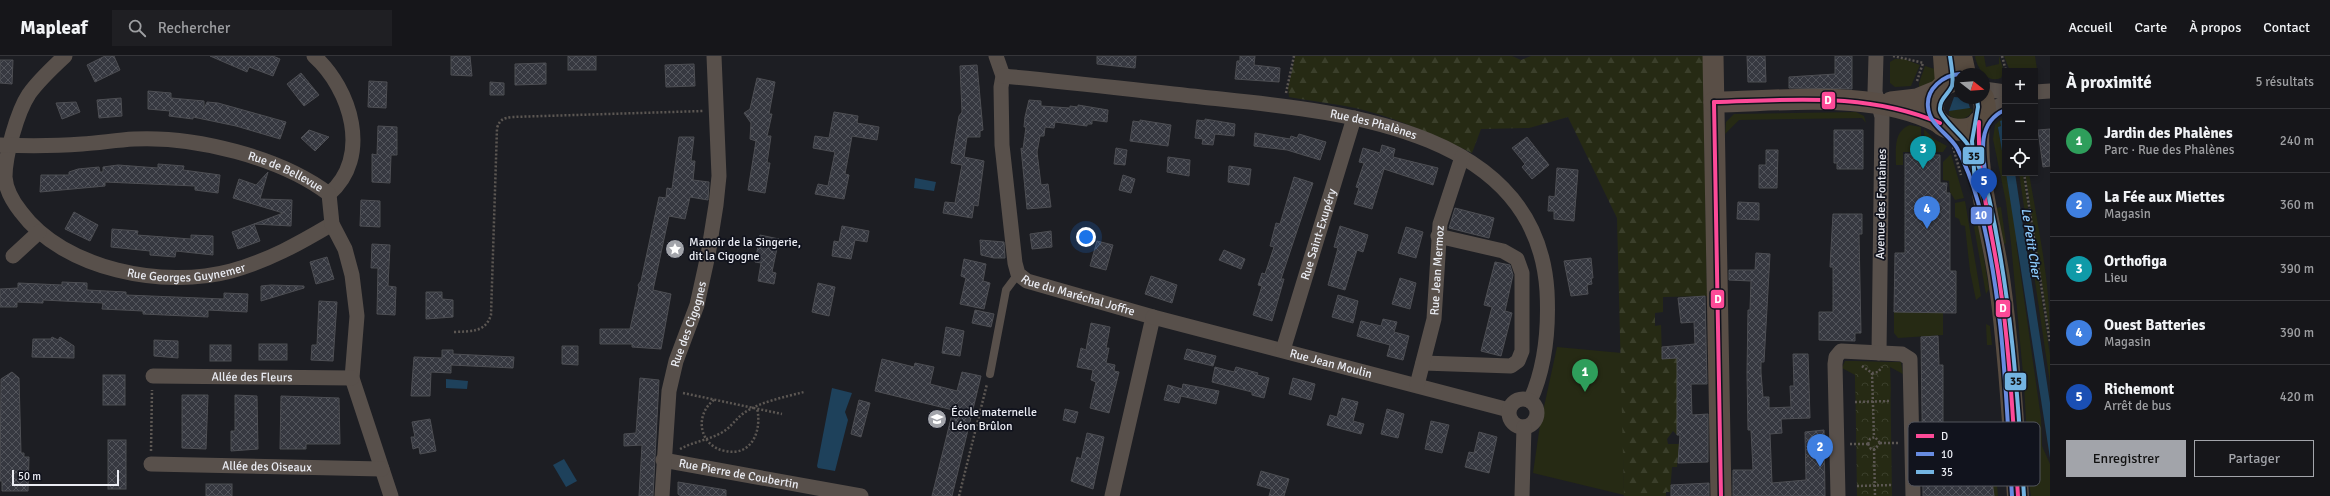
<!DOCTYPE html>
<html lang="fr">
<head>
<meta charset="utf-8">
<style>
  body { margin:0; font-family:Signika,sans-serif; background:#1f1f23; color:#f1f3f6 }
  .controls { position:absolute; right:12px; top:12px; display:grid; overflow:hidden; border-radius:0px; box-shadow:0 2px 6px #0003 }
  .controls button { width:36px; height:36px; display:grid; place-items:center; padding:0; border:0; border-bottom:1px solid #353539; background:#16161a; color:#f1f3f6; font:20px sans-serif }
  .compass { position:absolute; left:1954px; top:12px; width:36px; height:36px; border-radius:50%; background:#16161a; box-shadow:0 2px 6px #0003; rotate:107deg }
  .scale { position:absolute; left:12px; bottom:10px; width:107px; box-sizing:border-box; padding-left:4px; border:2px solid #eaecf3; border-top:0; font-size:11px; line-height:14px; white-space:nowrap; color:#eaecf3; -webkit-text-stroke:3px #11131d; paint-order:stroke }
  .you { position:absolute; left:1086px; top:181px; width:14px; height:14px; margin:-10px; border:3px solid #fff; border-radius:50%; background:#1a73e8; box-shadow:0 0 0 6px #1a73e833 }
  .badge { display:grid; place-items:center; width:26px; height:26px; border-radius:50%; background:#a2a4aa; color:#fff; font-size:13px; font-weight:700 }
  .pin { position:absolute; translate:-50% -33px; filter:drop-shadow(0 1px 2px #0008) }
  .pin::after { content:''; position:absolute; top:21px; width:14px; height:12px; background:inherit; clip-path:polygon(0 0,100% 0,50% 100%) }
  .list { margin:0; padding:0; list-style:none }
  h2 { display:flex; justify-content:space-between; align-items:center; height:52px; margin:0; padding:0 16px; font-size:17px }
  h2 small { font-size:13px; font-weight:400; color:#9e9fa2 }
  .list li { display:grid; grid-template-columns:26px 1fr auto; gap:12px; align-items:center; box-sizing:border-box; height:64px; padding:0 16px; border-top:1px solid #353539 }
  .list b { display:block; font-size:15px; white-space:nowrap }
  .list p { margin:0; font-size:13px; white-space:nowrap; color:#9e9fa2 }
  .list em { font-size:13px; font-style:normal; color:#9e9fa2 }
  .actions { display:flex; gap:8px; padding:12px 16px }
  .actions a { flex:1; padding:9px 0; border:1px solid #a2a4aa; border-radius:0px; text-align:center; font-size:14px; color:#a2a4aa }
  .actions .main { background:#a2a4aa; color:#111 }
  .icon { flex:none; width:22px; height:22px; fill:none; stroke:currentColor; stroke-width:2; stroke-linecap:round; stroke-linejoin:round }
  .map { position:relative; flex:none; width:2050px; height:440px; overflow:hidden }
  header { display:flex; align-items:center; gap:24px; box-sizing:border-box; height:56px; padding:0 20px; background:#16161a; border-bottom:1px solid #353539 }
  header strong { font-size:19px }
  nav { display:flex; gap:22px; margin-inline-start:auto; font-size:14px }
  .search { width:280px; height:36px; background:#1f1f23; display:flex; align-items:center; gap:10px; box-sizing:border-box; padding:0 14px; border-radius:0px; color:#9e9fa2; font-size:15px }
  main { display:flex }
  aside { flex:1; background:#16161a }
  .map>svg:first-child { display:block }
</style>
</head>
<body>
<header>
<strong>Mapleaf</strong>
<div class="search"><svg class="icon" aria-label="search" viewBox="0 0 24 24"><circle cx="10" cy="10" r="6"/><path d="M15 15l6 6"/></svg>Rechercher</div>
<nav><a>Accueil</a><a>Carte</a><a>À propos</a><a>Contact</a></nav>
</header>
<main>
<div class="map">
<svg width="2050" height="440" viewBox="0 0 2050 440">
  <defs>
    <pattern id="forest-firs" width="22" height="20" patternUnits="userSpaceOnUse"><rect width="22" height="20" fill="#262a14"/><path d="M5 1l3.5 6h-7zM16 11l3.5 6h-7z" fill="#3b3f2b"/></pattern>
    <pattern id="park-crowns" width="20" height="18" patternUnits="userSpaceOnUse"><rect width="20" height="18" fill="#262a14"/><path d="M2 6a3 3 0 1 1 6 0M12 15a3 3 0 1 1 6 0" fill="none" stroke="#3b3f2b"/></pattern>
    <pattern id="building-cross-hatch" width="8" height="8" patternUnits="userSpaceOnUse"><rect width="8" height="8" fill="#363840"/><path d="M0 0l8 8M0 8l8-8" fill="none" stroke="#53555c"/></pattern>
  </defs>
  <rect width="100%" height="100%" fill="#1d1e23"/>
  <g fill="#262a14">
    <path d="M1975,0H1984L1986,11L1999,8V0L2004,15L2001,22C1987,28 1977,12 1975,0Z"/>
    <polygon points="2004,0 2035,0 2038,20 2035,21 2035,15 2010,15"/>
    <polygon points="1895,3 1904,3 1920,9 1911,30 1895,31 1890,27 1890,6"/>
    <polygon points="1925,10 1941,15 1939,22 1919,37 1919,27"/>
    <path d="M1967,51L1973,54C1968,64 1957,66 1949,59V55Z"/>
    <polygon points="1856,56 1864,60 1866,67 1862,62 1739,64 1725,78 1726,66 1734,58"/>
    <polygon points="2005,59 2005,68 2003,64 2001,70 1998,72 2018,185 2016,186 2041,362 2042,390 2050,408 2050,440 2031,440 2030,434 2024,329 2011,187 2006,146 1993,83 1995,69"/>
    <path d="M1910,69L1921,71V96H1903V109H1896C1896,94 1893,75 1910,69Z"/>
    <polygon points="1924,73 1934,83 1947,90 1943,96 1925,96"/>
    <polygon points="1951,98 1964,142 1955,144 1950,136 1949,125 1943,124 1943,106"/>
    <polygon points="2019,117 2023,117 2050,299 2050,327"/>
    <path d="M2025,117H2029C2038,171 2050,225 2050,280Z"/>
    <polygon points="1965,145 1981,240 1976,244 1970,215 1965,170 1961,169 1959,163 1955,161 1955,147"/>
    <polygon points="2001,151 2006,187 2003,189 1995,152"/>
    <polygon points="1978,166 1989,233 1986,238 1974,171"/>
    <polygon points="1894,256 1943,256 1943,279 1898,282 1894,277"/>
    <polygon points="1986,268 1990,270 1992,289 1987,289"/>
    <polygon points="1557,291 1622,297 1624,439 1533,417 1540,369"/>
    <polygon points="1845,305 1857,305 1855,344 1855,319 1842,312"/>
    <polygon points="1887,306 1901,306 1903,318 1890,311 1891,344"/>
    <polygon points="1994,397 1998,440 1994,440 1989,399"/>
  </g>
  <path fill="url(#forest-firs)" d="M1295,0H1512L1521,4L1531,0H1703L1707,240L1663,241V256L1655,257V270L1661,269L1662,303L1677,302V379L1673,375L1667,383L1668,388H1679L1677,411H1672L1670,436H1666V440H1624L1617,162L1568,61L1529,72L1481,73L1472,97C1438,81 1404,65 1367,55C1341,48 1315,46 1289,41L1288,32Z"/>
  <polygon fill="url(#park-crowns)" points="1855,305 1890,306 1892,440 1857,440"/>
  <g fill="#1e415b">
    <polygon points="1954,41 1967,42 1970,52 1949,55"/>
    <polygon points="2003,64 2005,68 2005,113 1998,71 2001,70 2000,65"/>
    <polygon points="2006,117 2015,117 2050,347 2050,402"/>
    <polygon points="915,122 936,126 934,135 914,132"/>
    <polygon points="446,323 468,325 467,333 446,332"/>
    <polygon points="832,332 852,337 845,356 848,364 835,415 818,412 817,410"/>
    <polygon points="564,403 577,425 566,431 553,409"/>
  </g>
  <g fill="url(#building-cross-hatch)" stroke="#4d4e53">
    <polygon points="105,0 114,0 120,14 95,26 87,9"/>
    <polygon points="210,0 273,0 280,3 273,20 249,11 247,16"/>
    <polygon points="451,0 470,0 472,20 451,19"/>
    <rect x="568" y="0" width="28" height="14"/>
    <polygon points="1097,0 1136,0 1135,12 1097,8"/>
    <polygon points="1240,0 1255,0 1254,9 1280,12 1279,26 1235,23 1237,5 1240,5"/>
    <polygon points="1747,0 1765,0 1766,26 1748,26"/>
    <polygon points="1835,0 1852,0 1852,33 1789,32 1789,21 1835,18"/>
    <polygon points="0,4 13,4 12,28 0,27"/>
    <polygon points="546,7 546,28 515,29 515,8"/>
    <polygon points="694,8 695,30 666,31 665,9"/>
    <polygon points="977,9 983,74 980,75 980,81 967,81 964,101 984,105 978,150 974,149 972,162 943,157 945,146 955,147 962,109 951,107 959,60 962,56 960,10"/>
    <polygon points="301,17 319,39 304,50 287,28"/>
    <polygon points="757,22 775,26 769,58 772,58 767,80 771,80 767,107 770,107 765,137 748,134 756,85 750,83 751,67 744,57 750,53"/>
    <polygon points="369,25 387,26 386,52 368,51"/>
    <polygon points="490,26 504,27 504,39 490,39"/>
    <polygon points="148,35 171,37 171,42 204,45 204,53 207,46 218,47 286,66 280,83 236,70 193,61 193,63 169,60 170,55 148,53"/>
    <polygon points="121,42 122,60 99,62 97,44"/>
    <polygon points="1029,44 1041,45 1041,50 1070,52 1070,50 1078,51 1078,49 1108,54 1107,66 1092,64 1092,68 1087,68 1087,70 1055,66 1054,72 1045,71 1044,80 1040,80 1037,96 1041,129 1048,128 1051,151 1027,153 1021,92 1023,93 1026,71 1024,71 1025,61"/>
    <polygon points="76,46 80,56 62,63 56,47"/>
    <polygon points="834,56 858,60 857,67 879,71 877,84 852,80 845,118 849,119 844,143 815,138 818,128 828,130 835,96 813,92 815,80 829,82"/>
    <polygon points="1205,63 1235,68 1234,80 1215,78 1213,89 1202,88 1203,83 1195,82 1197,64 1205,65"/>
    <polygon points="1140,64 1171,69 1168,90 1130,85 1133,65 1140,66"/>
    <polygon points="378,70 397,71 397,99 391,99 390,127 372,126 372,98 377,99"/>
    <polygon points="2050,73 2050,110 2043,111 2038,74"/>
    <polygon points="309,74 329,81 315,95 301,82"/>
    <polygon points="1834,74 1863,74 1863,113 1837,113 1837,107 1834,107"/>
    <polygon points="1255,77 1290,83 1291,80 1297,82 1299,78 1326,86 1320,104 1287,94 1254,90"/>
    <polygon points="679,81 694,81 691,105 695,105 693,124 709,126 708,144 690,141 685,163 669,160 653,234 671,238 661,293 632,291 632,288 600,288 600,273 630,273 639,232 638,229 641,225 659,141 666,142 667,132 672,133"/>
    <polygon points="1527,81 1549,109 1532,123 1522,111 1525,108 1512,92"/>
    <polygon points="1382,89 1395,93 1393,101 1438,112 1433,129 1384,113 1372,153 1354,148 1359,132 1356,131 1364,107 1359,106 1363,92 1380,97"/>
    <polygon points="1116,92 1127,94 1125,109 1114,108"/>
    <polygon points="1766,94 1778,94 1777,132 1759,132 1759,109 1766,109"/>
    <polygon points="1905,98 1940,99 1940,127 1947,127 1946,137 1950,137 1950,215 1956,215 1956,257 1894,256 1895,197 1905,197"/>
    <polygon points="1168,101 1190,104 1189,120 1167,116"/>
    <polygon points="158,108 184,110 183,114 220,119 218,137 195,134 195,130 105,126 105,130 40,136 41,119 69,119 69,116 78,113 99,111 100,116 103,116 103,111 118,109 158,112"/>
    <polygon points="1229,110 1251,113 1249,129 1228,126"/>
    <polygon points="1557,112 1578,114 1574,165 1554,163 1554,155 1548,155 1549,140 1555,141"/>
    <polygon points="268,116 260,143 292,144 291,170 254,168 283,157 233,142 239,123 256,129"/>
    <polygon points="1123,119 1135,123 1131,137 1119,134"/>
    <polygon points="1294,121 1313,127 1281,223 1284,223 1272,265 1253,259 1262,230 1258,229 1262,217 1265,218 1274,191 1270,190 1276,167 1280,168"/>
    <polygon points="361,144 380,145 380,171 360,170"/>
    <polygon points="1738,146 1759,147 1759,164 1737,163"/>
    <polygon points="1455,152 1494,162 1489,182 1449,172"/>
    <polygon points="74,156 98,169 90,185 65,173"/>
    <polygon points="1833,158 1862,158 1862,178 1859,178 1861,277 1855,277 1855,285 1819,284 1819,256 1833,256 1833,211 1830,211"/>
    <polygon points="254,168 260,185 238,193 232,176"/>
    <polygon points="842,170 869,175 867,186 855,184 851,203 832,200 834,185 839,186"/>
    <polygon points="1340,170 1368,179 1363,196 1357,194 1345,234 1328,229 1338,192 1334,191"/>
    <polygon points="1406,171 1423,176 1416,202 1398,197"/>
    <polygon points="112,173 138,175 137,179 191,183 191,179 213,180 213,199 176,195 175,201 150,199 150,195 111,191"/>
    <polygon points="1051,175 1052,191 1032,193 1030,178"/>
    <polygon points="760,179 779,183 772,216 776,217 774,228 758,225 761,207 755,206"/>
    <polygon points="980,184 1004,186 1005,202 994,202 981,199"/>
    <polygon points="1097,185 1113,189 1106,214 1090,210"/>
    <polygon points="372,188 390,189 388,230 396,231 395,259 377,258 378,212 371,212"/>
    <polygon points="1224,194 1245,203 1241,213 1219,204"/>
    <polygon points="1756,197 1770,198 1764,306 1761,306 1761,317 1763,341 1769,341 1769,352 1791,351 1790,330 1794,330 1793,298 1808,298 1810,362 1781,363 1782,377 1770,378 1772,427 1806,424 1805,376 1824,374 1825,440 1733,440 1733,414 1753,414 1751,374 1748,374 1747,317 1748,254 1750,254 1751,225 1729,224 1729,214 1755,214"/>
    <polygon points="327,201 334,223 316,228 310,206"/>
    <polygon points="1591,202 1593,222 1591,222 1592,228 1587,229 1588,238 1571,240 1564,205"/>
    <polygon points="964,203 986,208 983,225 990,227 984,253 960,248 966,222 961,220"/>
    <polygon points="1495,206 1510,209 1513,219 1505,255 1512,257 1501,300 1481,295 1492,251 1484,249"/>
    <polygon points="1151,220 1177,229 1172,247 1145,238"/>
    <polygon points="1400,222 1416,227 1410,253 1392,248"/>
    <polygon points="62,226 87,227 87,234 126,236 126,239 224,243 224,237 248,238 247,256 208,254 208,261 143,258 143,255 102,253 103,247 43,244 43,247 17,246 17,251 0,251 0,233 18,232 18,227 62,229"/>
    <polygon points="818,227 835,231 829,260 812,256"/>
    <polygon points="271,229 304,230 304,232 261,245 261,230"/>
    <polygon points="426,236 442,236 442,243 453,244 453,261 426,263"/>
    <polygon points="1338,239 1358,245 1353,267 1332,261"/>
    <polygon points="1705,240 1707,328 1691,328 1692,359 1708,358 1708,406 1678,407 1680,379 1677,379 1677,302 1662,303 1662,291 1695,288 1694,266 1681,267 1678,242"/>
    <polygon points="319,245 337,246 333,305 311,304 312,289 317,289"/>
    <polygon points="975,254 994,258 991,271 972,267"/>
    <polygon points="1383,263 1397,266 1394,276 1409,280 1403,304 1387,300 1390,289 1357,280 1361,265 1381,270"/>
    <polygon points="1091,267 1110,271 1106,292 1109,292 1106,307 1115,309 1114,315 1119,316 1109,357 1090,352 1096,326 1091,324 1093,314 1077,311 1081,292 1086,294"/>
    <polygon points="946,271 964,275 960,300 942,297"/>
    <polygon points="1938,280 1939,309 1943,309 1943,373 1972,369 1974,395 1988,393 1994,440 1923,440 1921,281"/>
    <polygon points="52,281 58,284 60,281 74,290 74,302 32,301 33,283 51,283"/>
    <polygon points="154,284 178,285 178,302 154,300"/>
    <rect x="259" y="288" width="28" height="16"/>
    <rect x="210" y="289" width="21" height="16"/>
    <polygon points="562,290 578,290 578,309 562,308"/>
    <polygon points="1187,293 1216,300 1213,310 1184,303"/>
    <polygon points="442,294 453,294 453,298 514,301 513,312 451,309 451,317 431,316 430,340 411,340 414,301 442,302"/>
    <polygon points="882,303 914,311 915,307 934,311 930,328 957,335 962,316 981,320 952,440 932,440 953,354 875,335"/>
    <polygon points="1215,311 1234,316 1236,311 1258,317 1257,319 1269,322 1264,342 1252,339 1252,336 1212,326"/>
    <polygon points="12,316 19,322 21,397 24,397 24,401 29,401 28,435 2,435 2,425 0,425 1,323"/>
    <rect x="103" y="319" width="22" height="30"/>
    <polygon points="640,322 659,324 653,440 639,440 642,389 624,390 624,378 636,377"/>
    <polygon points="1293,322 1315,328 1311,344 1289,338"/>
    <polygon points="1183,328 1219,335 1216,348 1181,340 1179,347 1164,344 1168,329 1182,333"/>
    <polygon points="182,339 208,339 206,393 182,392"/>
    <polygon points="235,339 257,340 258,393 231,395 231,375 235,375"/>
    <polygon points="281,340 339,342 340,388 306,388 306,393 280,393"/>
    <polygon points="1342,342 1358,346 1353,365 1364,368 1361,378 1327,369 1330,359 1337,361"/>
    <polygon points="859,344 870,347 861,381 851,378"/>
    <polygon points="1065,353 1078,356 1075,367 1063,364"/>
    <polygon points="1387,353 1404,358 1398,382 1381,378"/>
    <polygon points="430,363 436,395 420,398 419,391 413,393 411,381 415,381 412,366"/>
    <polygon points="1431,365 1449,369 1442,397 1425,393"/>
    <polygon points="1479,376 1497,381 1489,417 1465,411 1469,396 1474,397"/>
    <polygon points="1087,377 1104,381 1093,433 1071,425 1077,401 1081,403"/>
    <rect x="108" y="384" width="18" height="49"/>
    <polygon points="1261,415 1289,423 1284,440 1269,440 1271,433 1257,429"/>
    <polygon points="678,426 726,434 726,440 681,440 678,438"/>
    <polygon points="1709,427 1709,440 1671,440 1671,429"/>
    <rect x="206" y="428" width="26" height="12"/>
  </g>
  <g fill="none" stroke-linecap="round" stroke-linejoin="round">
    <g stroke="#5c5753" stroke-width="2.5" stroke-dasharray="2 2" stroke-linecap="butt">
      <polyline points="1893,0 1924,7"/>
      <polyline points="2002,0 2006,15"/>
      <polyline points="1917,25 1923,7"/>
      <polyline points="1286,37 1294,0"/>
      <polyline points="1953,91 1961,119"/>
      <polyline points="2024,117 2050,287"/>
      <path d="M454,276C471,275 485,277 491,259L497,72C500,63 504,62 512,61L703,55"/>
      <polyline points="1862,310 1872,317 1878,316 1882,311"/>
      <polyline points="1872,317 1874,381"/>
      <polyline points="683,337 782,358"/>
      <path d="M714,344C694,359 699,390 725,395C753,401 762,373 757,352"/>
      <polyline points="1855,346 1891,345"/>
      <polyline points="1880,387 1898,387"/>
      <polyline points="1850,388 1868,388"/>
      <polyline points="1868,388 1870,383 1875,381 1880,387"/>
      <polyline points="1868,388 1871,393 1875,393 1880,387"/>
      <path d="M680,393C693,386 708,384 721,377C731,372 735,363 744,357C759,346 785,341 804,336"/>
      <polyline points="1874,393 1875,440"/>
      <polyline points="151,395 152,334"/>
      <polyline points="1857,430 1892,429"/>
      <polyline points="959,440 987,328"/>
    </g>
    <polyline stroke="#58504b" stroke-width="8" points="990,318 1006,234 1018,218"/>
    <g stroke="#58504b" stroke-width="15">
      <path id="s1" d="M65,0C52,12 39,24 29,38C17,56 5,100 5,121C6,135 13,146 21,156C64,214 164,233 231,215C268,205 300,187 332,168"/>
      <path d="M314,0C351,33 372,101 329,138"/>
      <path id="s2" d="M996,0L1003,20L1001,31L1002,89L1015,207L1018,218L1027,225L1153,261L1112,440"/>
      <polyline points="1876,0 1875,36 1882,61 1879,297"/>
      <path id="s3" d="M1003,20C1069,26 1135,34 1201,41C1329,55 1536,67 1547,235C1549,273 1546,310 1530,345"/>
      <polyline points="1984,33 2005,36"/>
      <polyline points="2035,36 2050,35"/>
      <polyline points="1981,63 1988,55 2005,47"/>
      <path id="s4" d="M0,89C27,90 55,90 82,88C99,87 116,84 134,83C195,80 280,101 329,138L332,168L345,193L352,219L357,260L352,322L391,440"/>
      <polyline points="13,200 39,176"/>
      <path id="s5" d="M1153,261L1509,354"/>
      <path id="s6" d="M1283,294L1354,62"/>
      <polyline points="1423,307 1511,310 1518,305 1522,295 1522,217 1517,203 1503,195 1438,180"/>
      <path id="s7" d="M153,320L352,322"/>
      <path id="s8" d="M1417,329L1434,263L1440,168L1462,101"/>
      <circle cx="1523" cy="357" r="14"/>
      <path id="s9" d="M663,404L861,440"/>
      <path id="s10" d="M151,408L382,413"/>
      <path id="s11" d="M662,440L669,335L676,305L697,249L708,199L716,149L719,120L714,0"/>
      <polyline points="1522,440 1524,371"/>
      <polyline points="1838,440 1835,308 1836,301 1841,295 1902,298 1910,303 1913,440"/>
    </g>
    <g stroke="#594e46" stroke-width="21">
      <polyline points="1713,0 1721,440"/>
      <path d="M1714,46C1786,45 1874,33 1940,67"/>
      <polyline points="1891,46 1917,43 1939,34"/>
    </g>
    <g stroke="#584c41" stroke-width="22">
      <polyline points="1944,0 1946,28"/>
      <polyline points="1961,0 1965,18"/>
      <path d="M1960,24C1951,24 1942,29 1937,37C1913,81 1998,89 1983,42"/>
      <path d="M1979,66C1974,119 1991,169 1999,222C2009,294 2013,367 2018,440"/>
    </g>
    <defs>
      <g id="bus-1">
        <polyline points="1714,46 1721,440"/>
        <path d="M1714,46C1793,44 1866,36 1940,67"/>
        <path d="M1979,66C1977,120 1991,170 1999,222C2010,294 2013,367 2018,440"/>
      </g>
      <g id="bus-2">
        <path d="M1960,18C1943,19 1926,33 1928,51C1929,69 1949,78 1957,92C1966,109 1973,128 1978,146C2004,241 2006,343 2012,440"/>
        <path d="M1987,128C1983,101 1975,67 2005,54"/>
      </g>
      <g id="bus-3">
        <path d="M1950,0C1951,8 1954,22 1952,30C1948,39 1939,43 1940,54C1942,64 1962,79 1968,89C1976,101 1986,128 1989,142C2011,240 2018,340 2024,440"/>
        <polyline points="1975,128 1972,85 1978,51 1977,43"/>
      </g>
    </defs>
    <use href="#bus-1" stroke="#11131d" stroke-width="7"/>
    <use href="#bus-2" stroke="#11131d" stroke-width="7"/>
    <use href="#bus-3" stroke="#11131d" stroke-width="7"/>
    <use href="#bus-1" stroke="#fd4a98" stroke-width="4"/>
    <use href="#bus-2" stroke="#678be0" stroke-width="4"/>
    <use href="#bus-3" stroke="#73b4e2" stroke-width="4"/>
  </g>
  <defs>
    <symbol id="sight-disc" viewBox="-11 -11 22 22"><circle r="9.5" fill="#a2a4aa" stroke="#11131d"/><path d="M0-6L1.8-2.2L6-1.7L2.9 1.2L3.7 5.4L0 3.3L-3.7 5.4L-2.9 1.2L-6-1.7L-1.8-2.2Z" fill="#fff"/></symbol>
    <symbol id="school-disc" viewBox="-11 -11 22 22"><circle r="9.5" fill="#a2a4aa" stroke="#11131d"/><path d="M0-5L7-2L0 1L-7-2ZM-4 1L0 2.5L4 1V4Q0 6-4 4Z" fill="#fff"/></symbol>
  </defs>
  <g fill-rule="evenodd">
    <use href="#sight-disc" x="664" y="182" width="22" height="22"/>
    <use href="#school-disc" x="926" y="352" width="22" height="22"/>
  </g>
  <g text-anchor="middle" stroke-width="3.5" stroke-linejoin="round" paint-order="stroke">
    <g font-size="12" fill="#eaecf3" stroke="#11131d">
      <text dy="4" stroke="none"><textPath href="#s3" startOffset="374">Rue des Phalènes</textPath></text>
      <text dy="4" stroke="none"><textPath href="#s4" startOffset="291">Rue de Bellevue</textPath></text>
      <text transform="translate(1881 148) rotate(-89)" y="4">Avenue des Fontaines</text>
      <text dy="4" stroke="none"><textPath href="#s6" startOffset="121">Rue Saint-Exupéry</textPath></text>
      <text dy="4" stroke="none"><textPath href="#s1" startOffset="363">Rue Georges Guynemer</textPath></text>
      <text dy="4" stroke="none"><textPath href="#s8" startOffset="117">Rue Jean Mermoz</textPath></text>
      <text dy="4" stroke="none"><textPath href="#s2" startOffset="285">Rue du Maréchal Joffre</textPath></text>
      <text dy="4" stroke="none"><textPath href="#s11" startOffset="175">Rue des Cigognes</textPath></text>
      <text dy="4" stroke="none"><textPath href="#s5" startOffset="184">Rue Jean Moulin</textPath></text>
      <text dy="4" stroke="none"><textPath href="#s7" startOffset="99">Allée des Fleurs</textPath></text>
      <text dy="4" stroke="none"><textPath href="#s10" startOffset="116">Allée des Oiseaux</textPath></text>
      <text dy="4" stroke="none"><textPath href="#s9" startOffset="77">Rue Pierre de Coubertin</textPath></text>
    </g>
    <g font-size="12" fill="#eaecf3" stroke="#11131d" text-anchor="start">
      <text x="689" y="190">Manoir de la Singerie,<tspan x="689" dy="14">dit la Cigogne</tspan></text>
      <text x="951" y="360">École maternelle<tspan x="951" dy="14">Léon Brûlon</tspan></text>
    </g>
    <g font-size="13" font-style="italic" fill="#8eccfe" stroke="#11131d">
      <text transform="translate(2032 187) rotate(81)" y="5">Le Petit Cher</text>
    </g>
  </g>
  <rect x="1908" y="366" width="132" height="64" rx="6" fill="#11131d" stroke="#52545d" stroke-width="1"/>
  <rect x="1916" y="378" width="18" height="4" fill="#fd4a98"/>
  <rect x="1916" y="396" width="18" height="4" fill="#678be0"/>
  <rect x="1916" y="414" width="18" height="4" fill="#73b4e2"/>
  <g font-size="11" fill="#eaecf3">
    <text x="1941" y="384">D</text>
    <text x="1941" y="402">10</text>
    <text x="1941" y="420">35</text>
  </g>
  <g stroke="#11131d" stroke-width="1.5">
    <rect x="1821" y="35" width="15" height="19" rx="4" fill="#fd4a98"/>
    <rect x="1962" y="90" width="23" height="19" rx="4" fill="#73b4e2"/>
    <rect x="1970" y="150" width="23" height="19" rx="4" fill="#678be0"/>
    <rect x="1710" y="233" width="15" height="20" rx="4" fill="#fd4a98"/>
    <rect x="1995" y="243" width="16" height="19" rx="4" fill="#fd4a98"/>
    <rect x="2004" y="316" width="23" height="19" rx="4" fill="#73b4e2"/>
  </g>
  <g font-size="11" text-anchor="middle" font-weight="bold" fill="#fff">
    <text x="1828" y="48">D</text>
    <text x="1981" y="163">10</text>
    <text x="1718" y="247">D</text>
    <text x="2003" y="256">D</text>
  </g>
  <g font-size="11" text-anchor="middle" font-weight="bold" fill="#111">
    <text x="1974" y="104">35</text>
    <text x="2016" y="329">35</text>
  </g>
</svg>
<div class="controls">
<button>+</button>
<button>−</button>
<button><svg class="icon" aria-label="locate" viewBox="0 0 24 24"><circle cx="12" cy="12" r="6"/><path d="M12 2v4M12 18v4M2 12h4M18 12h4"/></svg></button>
</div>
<svg class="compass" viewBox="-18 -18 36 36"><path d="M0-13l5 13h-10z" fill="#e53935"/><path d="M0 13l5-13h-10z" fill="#9e9fa2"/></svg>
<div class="scale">50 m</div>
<div class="you"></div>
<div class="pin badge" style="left:1585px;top:336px;background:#2e9e5b">1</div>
<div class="pin badge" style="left:1820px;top:411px;background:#3f7fe0">2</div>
<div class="pin badge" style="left:1923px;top:113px;background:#0f9aa8">3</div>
<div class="pin badge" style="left:1927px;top:173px;background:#3f7fe0">4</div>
<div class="pin badge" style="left:1984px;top:145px;background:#1a4fb4">5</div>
</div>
<aside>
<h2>À proximité<small>5 résultats</small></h2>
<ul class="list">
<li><span class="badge" style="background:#2e9e5b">1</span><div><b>Jardin des Phalènes</b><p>Parc · Rue des Phalènes</p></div><em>240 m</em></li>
<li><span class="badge" style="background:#3f7fe0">2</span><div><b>La Fée aux Miettes</b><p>Magasin</p></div><em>360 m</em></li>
<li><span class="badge" style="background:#0f9aa8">3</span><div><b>Orthofiga</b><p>Lieu</p></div><em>390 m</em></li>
<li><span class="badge" style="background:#3f7fe0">4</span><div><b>Ouest Batteries</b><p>Magasin</p></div><em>390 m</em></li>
<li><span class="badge" style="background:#1a4fb4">5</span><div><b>Richemont</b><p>Arrêt de bus</p></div><em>420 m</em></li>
</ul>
<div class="actions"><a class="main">Enregistrer</a><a>Partager</a></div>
</aside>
</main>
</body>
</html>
